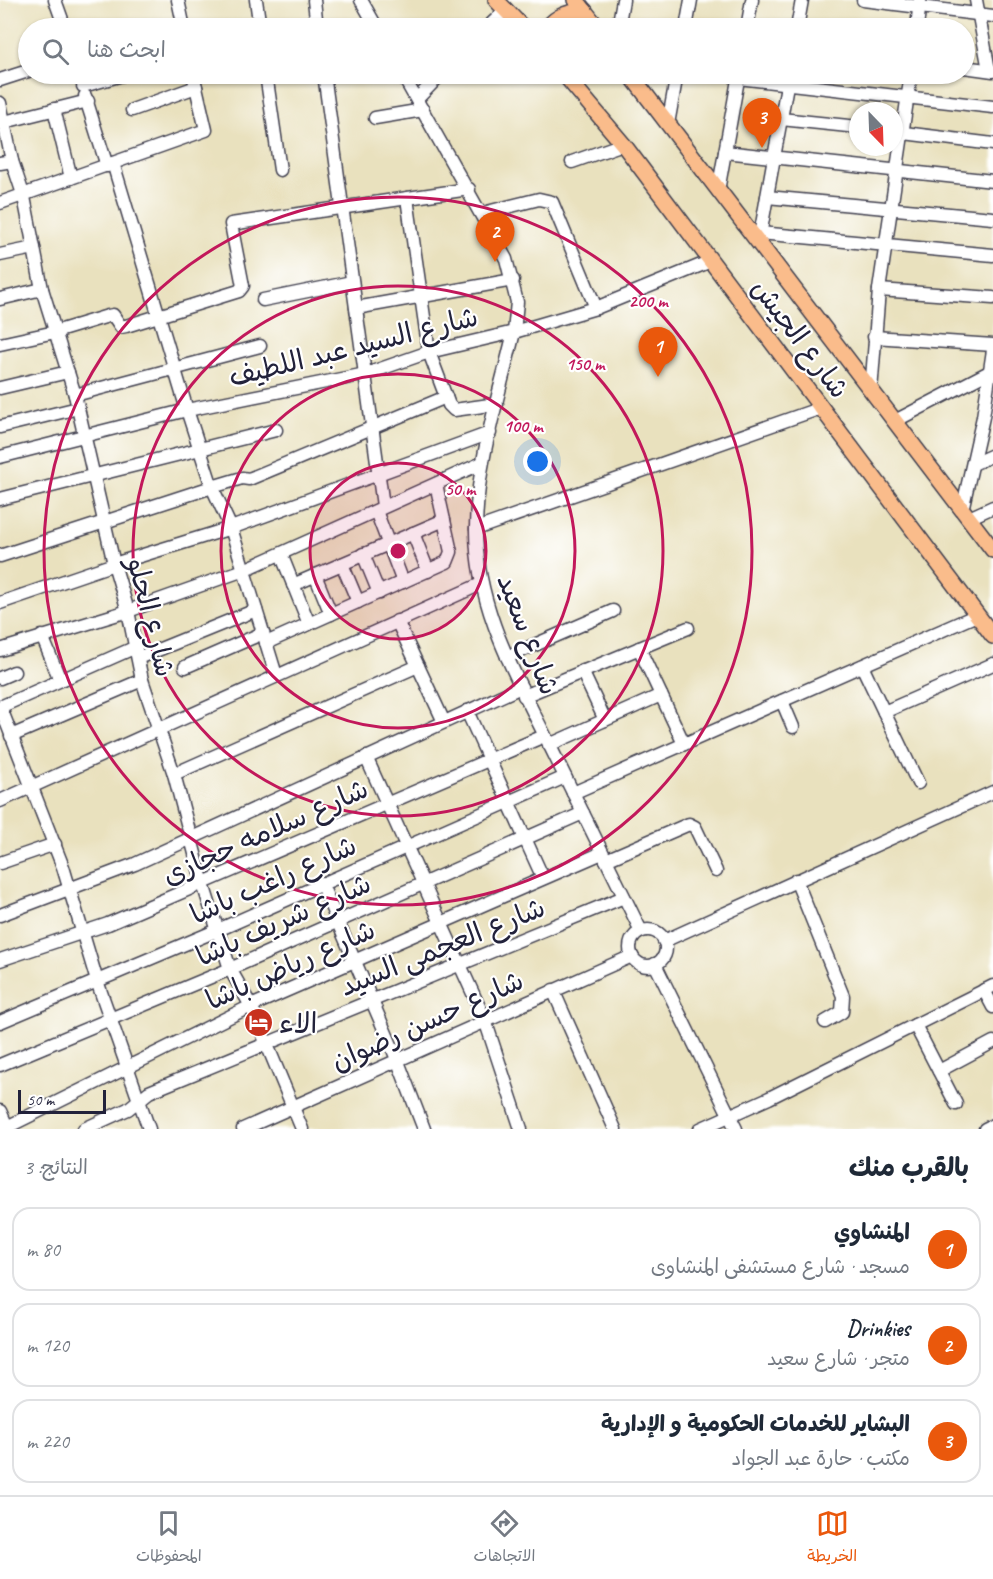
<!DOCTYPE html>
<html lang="ar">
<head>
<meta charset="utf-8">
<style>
  body { margin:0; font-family:Caveat,"Playpen Sans Arabic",sans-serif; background:#f2f2f3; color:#1f2937; direction:rtl }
  .compass { position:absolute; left:849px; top:102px; width:54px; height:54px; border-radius:50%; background:#fff; box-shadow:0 2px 4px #0004; rotate:157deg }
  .scale { position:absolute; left:18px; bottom:15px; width:88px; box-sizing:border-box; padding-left:6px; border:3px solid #22223b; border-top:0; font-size:16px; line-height:21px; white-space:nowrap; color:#22223b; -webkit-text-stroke:4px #fff; paint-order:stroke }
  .you { position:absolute; left:538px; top:462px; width:21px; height:21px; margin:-15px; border:4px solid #fff; border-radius:50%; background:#1a73e8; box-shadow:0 0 0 9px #1a73e833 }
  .badge { display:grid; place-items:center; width:39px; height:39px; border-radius:50%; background:#ea580c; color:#fff; font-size:20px; font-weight:700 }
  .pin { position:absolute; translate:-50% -50px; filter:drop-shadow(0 2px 3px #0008) }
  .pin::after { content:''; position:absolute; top:32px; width:21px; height:18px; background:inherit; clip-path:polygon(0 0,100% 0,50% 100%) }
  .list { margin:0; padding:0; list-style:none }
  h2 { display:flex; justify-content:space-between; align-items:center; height:78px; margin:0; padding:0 24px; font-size:26px }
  h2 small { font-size:20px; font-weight:400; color:#747a83 }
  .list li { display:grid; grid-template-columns:39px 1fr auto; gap:18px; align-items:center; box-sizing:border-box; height:84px; margin:0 12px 12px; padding:0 12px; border:2px solid #e0e1e3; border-radius:18px }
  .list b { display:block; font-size:22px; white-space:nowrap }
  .list p { margin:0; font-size:20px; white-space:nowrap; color:#747a83 }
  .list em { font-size:20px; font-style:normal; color:#747a83 }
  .icon { flex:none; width:33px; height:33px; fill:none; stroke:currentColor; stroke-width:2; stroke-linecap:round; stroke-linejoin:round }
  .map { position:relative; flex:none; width:993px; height:1129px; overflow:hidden; direction:ltr }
  .search { position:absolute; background:#fff; box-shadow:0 2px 4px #0004; left:18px; right:18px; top:18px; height:66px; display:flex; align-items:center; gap:15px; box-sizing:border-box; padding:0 21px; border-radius:33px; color:#747a83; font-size:22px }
  .sheet { height:366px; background:#fff }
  nav { display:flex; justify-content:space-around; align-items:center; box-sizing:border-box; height:84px; border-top:2px solid #e0e1e3; background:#fff; font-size:16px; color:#747a83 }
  nav a { display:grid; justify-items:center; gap:3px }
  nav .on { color:#ea580c }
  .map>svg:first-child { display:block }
</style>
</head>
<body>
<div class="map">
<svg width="993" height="1129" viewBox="0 0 993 1129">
  <rect width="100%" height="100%" fill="#fff"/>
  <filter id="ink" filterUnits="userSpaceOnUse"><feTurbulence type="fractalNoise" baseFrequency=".0167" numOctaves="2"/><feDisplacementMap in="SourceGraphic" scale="12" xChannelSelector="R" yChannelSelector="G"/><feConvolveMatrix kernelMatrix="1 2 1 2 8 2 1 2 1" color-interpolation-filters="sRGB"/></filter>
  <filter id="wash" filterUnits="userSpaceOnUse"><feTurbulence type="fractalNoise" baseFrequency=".008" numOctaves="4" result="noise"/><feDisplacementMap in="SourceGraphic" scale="24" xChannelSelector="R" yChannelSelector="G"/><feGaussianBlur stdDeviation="1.35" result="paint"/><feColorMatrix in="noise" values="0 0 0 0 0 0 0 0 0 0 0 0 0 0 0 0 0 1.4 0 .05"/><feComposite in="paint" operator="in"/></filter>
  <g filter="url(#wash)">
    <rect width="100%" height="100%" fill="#e9e1be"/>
  </g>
  <g filter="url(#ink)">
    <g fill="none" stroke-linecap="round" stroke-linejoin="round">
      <defs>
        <g id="minor">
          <polyline points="55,0 65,28"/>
          <polyline points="178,0 184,28"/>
          <polyline points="256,0 260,28"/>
          <polyline points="314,0 317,28"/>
          <polyline points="361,0 377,28"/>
          <polyline points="863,0 993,16"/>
          <polyline points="976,0 989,70"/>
          <polyline points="487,28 506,10"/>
          <polyline points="618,28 623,0"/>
          <polyline points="686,28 691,0"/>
          <polyline points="747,28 752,0"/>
          <polyline points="797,28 802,0"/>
          <polyline points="917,28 920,0"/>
          <polyline points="964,67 993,71"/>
          <polyline points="266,74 280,170"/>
          <polyline points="324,74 383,506"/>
          <path d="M402,74L506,259L517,302L514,332C499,396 477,461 476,527C475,607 517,678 551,748C581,809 611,870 641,931"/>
          <polyline points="738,78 993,107"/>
          <polyline points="0,80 28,71"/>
          <polyline points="83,86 126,74"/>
          <polyline points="85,96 107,166"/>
          <polyline points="417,99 441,74"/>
          <polyline points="0,103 12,161 24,197 42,289 75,395 114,564 128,611 142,680 174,774 203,884 230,969 251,1006 302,1129"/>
          <polyline points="54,109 71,178"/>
          <polyline points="132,110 196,87"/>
          <polyline points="375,118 423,110"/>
          <polyline points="781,119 858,127"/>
          <polyline points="0,123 88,101"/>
          <polyline points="668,124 677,74"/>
          <polyline points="896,132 993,144"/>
          <polyline points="725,152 993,181"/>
          <polyline points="572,162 623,144"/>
          <polyline points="0,163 12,161"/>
          <polyline points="113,163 187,410 212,487 231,528 276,675"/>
          <polyline points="718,191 739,74"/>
          <polyline points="767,197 993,218"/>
          <polyline points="407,198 429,352 449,405 454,410 497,404"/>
          <polyline points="0,203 206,130 193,74"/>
          <polyline points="483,213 539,199 552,202 596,308"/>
          <polyline points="760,233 993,255"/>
          <polyline points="759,241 789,74"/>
          <polyline points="0,255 34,248"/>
          <polyline points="879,290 993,298"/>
          <polyline points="0,299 42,289"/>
          <polyline points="263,300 352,282"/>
          <polyline points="356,308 513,280"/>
          <polyline points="874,337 993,345"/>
          <polyline points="0,344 55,332 108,316 113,315 121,327 126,326 239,291 243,286 231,224 469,189"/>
          <polyline points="0,388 68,372"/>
          <polyline points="871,391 879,290 911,74"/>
          <polyline points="75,395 260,346"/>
          <polyline points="895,421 993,370"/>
          <polyline points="0,427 78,408"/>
          <polyline points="0,457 187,410 366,374 429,352 514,332 596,308 711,261"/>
          <polyline points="973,464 993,455"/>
          <polyline points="0,499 276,430"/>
          <polyline points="962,510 983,417 993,350"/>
          <polyline points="376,511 403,582"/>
          <polyline points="969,518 993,507"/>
          <polyline points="476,529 821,408"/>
          <polyline points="413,533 428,571"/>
          <polyline points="281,554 309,624"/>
          <polyline points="363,554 379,593"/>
          <polyline points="0,556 212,487 242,478 249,479 446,397"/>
          <polyline points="342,564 358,602"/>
          <polyline points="315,575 331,614"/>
          <polyline points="293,585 444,520"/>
          <polyline points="0,603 114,564 231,528 490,433"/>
          <polyline points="397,621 444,722"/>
          <polyline points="42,636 60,680"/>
          <polyline points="266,643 447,562 451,552 436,484"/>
          <polyline points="639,648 684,744"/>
          <polyline points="0,650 128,611 244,570 482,463"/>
          <polyline points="507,657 613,611"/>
          <polyline points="138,658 256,610"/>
          <polyline points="862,666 918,783"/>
          <polyline points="185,667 263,633"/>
          <polyline points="582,671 605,720"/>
          <polyline points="0,678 14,672"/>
          <polyline points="524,696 688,628"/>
          <polyline points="782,701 793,727"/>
          <polyline points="0,706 63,867 97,981 149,1129"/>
          <polyline points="0,707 136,647"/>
          <polyline points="467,711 543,878"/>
          <polyline points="884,712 993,664"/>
          <polyline points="11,736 142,680"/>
          <polyline points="549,745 661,695"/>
          <polyline points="366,757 485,1020 521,1129"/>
          <polyline points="174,774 418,666"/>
          <polyline points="573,793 977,615"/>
          <polyline points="0,801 481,584"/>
          <polyline points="606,860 689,824 695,827 716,871"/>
          <polyline points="0,863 55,844"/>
          <polyline points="796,880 843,996 842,1012 825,1022"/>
          <polyline points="321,883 397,1059 424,1129"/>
          <polyline points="0,915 135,864 521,687"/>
          <circle cx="648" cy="948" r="18"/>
          <polyline points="664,941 993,792"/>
          <polyline points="0,960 108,924 544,736"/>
          <polyline points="655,964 736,1129"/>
          <polyline points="553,990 615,1129"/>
          <polyline points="984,990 993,1007"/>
          <polyline points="0,1022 218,930 565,777"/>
          <polyline points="915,1025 956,1104"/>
          <polyline points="0,1065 230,969 583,813"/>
          <polyline points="939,1071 993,1042"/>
          <polyline points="0,1111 8,1129"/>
          <polyline points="3,1129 251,1006 602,853"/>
          <polyline points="84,1129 128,1109 149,1092 624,897"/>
          <polyline points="243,1129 632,956"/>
          <polyline points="700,1129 769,1098 993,986"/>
          <polyline points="985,1129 993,1125"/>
        </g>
        <g id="major">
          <polyline points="496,0 523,28"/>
          <polyline points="576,0 598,28"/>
          <path d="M547,28C558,15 568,12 585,11"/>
          <polyline points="564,74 623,144 993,636"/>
          <polyline points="630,74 993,550"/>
        </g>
      </defs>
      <use href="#minor" stroke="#403f4f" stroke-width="15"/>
      <use href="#major" stroke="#403f4f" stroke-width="18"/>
      <use href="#minor" stroke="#fff" stroke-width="12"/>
      <use href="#major" stroke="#fabc8b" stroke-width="15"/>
    </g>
  </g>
  <circle cx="398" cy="551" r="88" fill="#c2185b" fill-opacity=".12"/>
  <g fill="none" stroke="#c2185b" stroke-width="3">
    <circle cx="398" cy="551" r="88"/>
    <circle cx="398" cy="551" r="177"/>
    <circle cx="398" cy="551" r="265"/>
    <circle cx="398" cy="551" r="354"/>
  </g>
  <defs>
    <symbol id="hotel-disc" viewBox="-11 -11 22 22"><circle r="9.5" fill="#c8321e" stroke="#fff"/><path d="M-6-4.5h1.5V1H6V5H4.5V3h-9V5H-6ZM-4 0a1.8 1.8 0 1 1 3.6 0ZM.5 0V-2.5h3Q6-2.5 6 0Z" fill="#fff"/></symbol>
  </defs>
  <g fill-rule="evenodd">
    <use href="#hotel-disc" x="242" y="1006" width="33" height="33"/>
  </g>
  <g text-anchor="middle" stroke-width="4.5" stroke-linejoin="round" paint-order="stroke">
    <g font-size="28" fill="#22223b" stroke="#fff">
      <text transform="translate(801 338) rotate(53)" y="10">شارع الجيش</text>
      <text transform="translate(353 346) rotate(-14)" y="10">شارع السيد عبد اللطيف</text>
      <text transform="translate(152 617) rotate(76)" y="10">شارع الحلو</text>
      <text transform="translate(529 634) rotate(69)" y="10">شارع سعيد</text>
      <text transform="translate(265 831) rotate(-24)" y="10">شارع سلامه حجازى</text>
      <text transform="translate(273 879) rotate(-24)" y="10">شارع راغب باشا</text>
      <text transform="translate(283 919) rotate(-24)" y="10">شارع شريف باشا</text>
      <text transform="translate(442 946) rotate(-22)" y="10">شارع العجمى السيد</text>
      <text transform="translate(290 964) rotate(-24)" y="10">شارع رياض باشا</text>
      <text transform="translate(427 1020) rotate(-24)" y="10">شارع حسن رضوان</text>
    </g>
    <g font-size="28" fill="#22223b" stroke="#fff" text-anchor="start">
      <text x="279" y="1033">الاء</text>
    </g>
  </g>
  <circle cx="398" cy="551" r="9" fill="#c2185b" stroke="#fff" stroke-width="3"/>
  <g font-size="18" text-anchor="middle" font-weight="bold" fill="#c2185b" stroke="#fff" stroke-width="4.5" stroke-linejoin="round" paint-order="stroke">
    <text x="648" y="307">200 m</text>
    <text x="585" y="370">150 m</text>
    <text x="523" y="432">100 m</text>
    <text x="460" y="495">50 m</text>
  </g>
</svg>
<svg class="compass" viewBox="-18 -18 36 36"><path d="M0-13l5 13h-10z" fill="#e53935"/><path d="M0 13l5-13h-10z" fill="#747a83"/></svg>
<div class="scale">50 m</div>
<div class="you"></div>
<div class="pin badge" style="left:658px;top:377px">1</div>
<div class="pin badge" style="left:495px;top:262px">2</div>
<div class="pin badge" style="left:762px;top:148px">3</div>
<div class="search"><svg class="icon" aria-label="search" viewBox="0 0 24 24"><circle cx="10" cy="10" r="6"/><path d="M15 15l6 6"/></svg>ابحث هنا</div>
</div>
<section class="sheet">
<h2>بالقرب منك<small>النتائج: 3</small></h2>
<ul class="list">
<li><span class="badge">1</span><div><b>المنشاوي</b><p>مسجد · شارع مستشفى المنشاوى</p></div><em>80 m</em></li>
<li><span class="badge">2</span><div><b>Drinkies</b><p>متجر · شارع سعيد</p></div><em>120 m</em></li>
<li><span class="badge">3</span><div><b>البشاير للخدمات الحكومية و الإدارية</b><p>مكتب · حارة عبد الجواد</p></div><em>220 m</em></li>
</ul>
</section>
<nav>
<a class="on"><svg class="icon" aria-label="map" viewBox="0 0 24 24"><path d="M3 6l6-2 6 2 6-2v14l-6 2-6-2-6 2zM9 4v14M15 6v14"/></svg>الخريطة</a>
<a><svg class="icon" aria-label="directions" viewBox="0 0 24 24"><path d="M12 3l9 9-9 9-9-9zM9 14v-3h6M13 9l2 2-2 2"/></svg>الاتجاهات</a>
<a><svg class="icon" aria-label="saved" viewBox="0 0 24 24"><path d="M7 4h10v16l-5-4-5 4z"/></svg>المحفوظات</a>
</nav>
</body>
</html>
